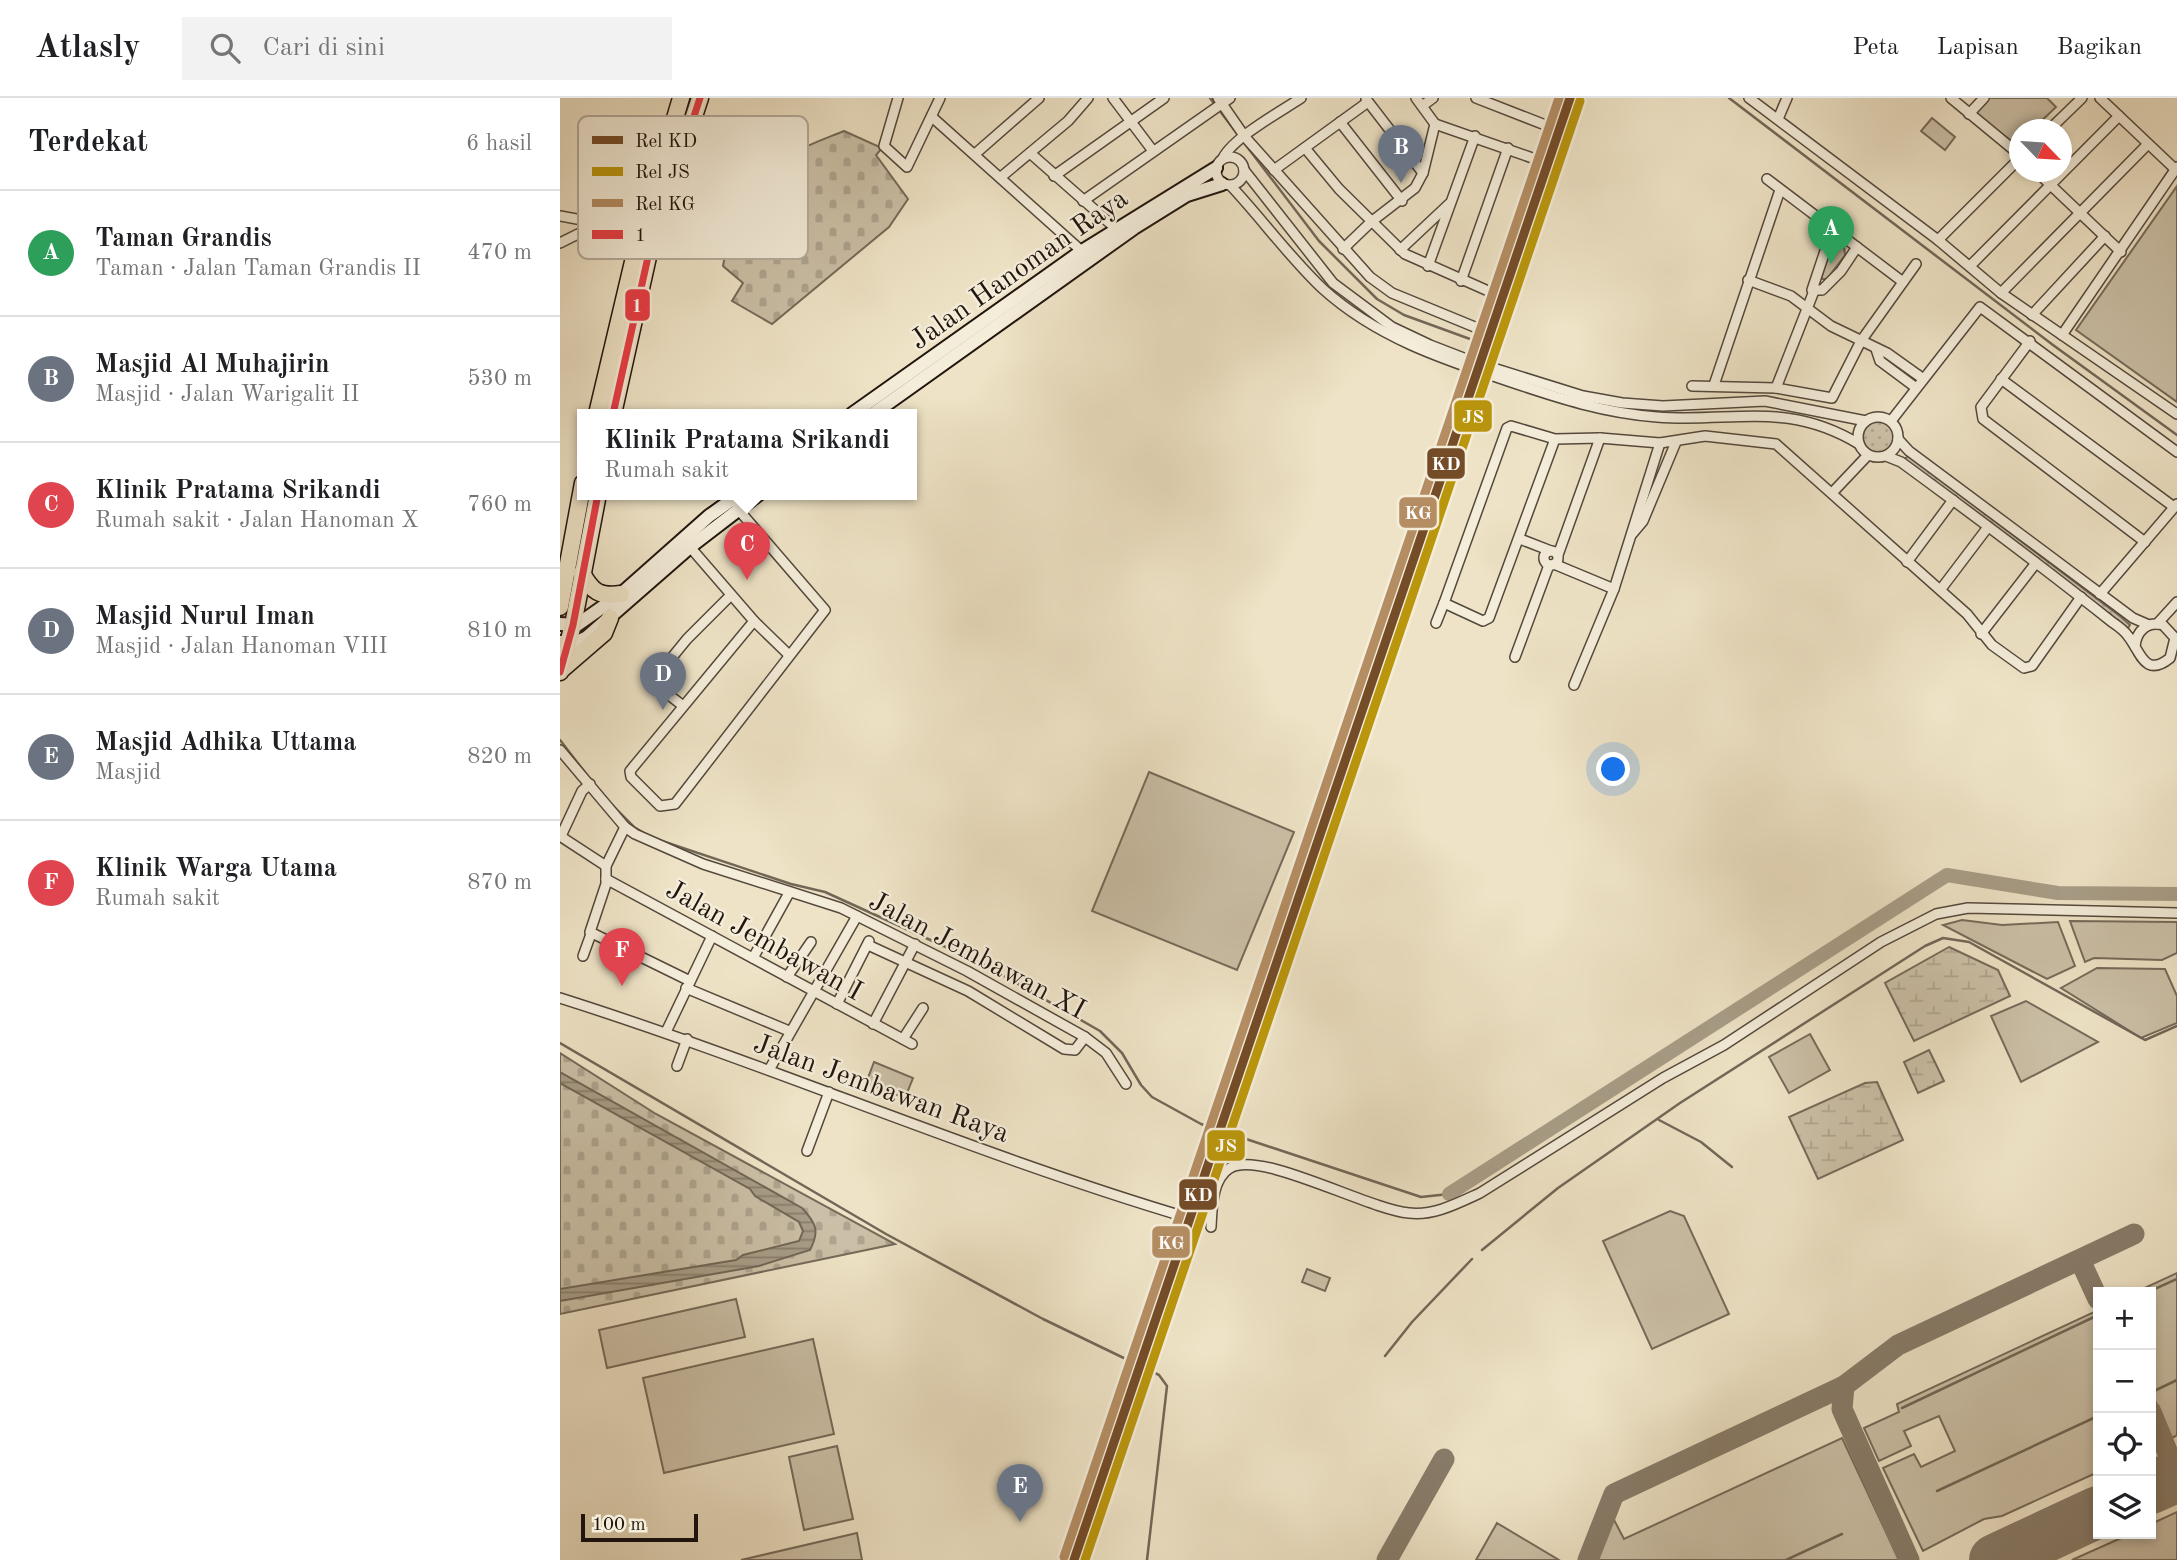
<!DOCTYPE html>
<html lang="id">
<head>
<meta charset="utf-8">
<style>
  body { margin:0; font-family:"Old Standard TT",serif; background:#f2f2f2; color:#202124 }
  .controls { position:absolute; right:21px; bottom:21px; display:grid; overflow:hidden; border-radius:0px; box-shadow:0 4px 10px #0003 }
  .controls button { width:63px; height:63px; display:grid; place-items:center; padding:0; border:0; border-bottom:2px solid #e0e0e0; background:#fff; color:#202124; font:35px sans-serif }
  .compass { position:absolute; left:1449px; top:21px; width:63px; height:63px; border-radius:50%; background:#fff; box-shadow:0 4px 10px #0003; rotate:115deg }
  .scale { position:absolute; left:21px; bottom:18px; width:117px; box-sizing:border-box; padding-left:7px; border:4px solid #21150e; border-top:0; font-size:19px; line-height:24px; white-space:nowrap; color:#21150e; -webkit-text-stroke:5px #f4edda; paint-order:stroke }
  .you { position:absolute; left:1054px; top:672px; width:24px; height:24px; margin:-18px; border:5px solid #fff; border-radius:50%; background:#1a73e8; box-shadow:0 0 0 10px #1a73e833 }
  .badge { display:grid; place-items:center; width:46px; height:46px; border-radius:50%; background:#8f2418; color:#fff; font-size:23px; font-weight:700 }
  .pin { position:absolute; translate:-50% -58px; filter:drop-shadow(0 2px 4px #0008) }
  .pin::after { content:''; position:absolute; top:37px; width:24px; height:21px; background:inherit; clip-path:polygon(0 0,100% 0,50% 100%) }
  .popup { position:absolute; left:17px; top:311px; width:340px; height:91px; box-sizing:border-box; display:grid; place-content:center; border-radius:0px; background:#fff; filter:drop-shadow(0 2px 5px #0005); font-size:23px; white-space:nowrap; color:#757577 }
  .popup b { font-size:26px; color:#202124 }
  .popup::after { content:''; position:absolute; left:50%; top:100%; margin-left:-14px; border:14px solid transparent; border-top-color:#fff }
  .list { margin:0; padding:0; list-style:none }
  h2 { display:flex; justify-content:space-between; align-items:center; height:91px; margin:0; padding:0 28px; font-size:30px }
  h2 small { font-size:23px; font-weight:400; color:#757577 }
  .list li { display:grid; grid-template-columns:46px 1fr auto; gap:21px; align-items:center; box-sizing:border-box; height:126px; padding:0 28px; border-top:2px solid #e0e0e0 }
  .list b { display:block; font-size:26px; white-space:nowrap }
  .list p { margin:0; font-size:23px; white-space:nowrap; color:#757577 }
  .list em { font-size:23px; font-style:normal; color:#757577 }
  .icon { flex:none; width:38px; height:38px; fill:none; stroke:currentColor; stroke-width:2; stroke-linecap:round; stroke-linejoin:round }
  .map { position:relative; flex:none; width:1617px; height:1462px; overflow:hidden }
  header { display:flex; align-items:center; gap:42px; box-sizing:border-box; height:98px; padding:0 35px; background:#fff; border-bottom:2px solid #e0e0e0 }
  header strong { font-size:33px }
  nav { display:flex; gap:38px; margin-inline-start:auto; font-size:24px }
  .search { width:490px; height:63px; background:#f2f2f2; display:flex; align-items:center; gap:18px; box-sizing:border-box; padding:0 24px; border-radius:0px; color:#757577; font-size:26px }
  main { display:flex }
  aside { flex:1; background:#fff }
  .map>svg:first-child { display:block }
</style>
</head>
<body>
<header>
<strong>Atlasly</strong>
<div class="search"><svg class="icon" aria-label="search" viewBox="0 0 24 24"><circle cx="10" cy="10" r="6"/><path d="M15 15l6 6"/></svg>Cari di sini</div>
<nav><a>Peta</a><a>Lapisan</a><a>Bagikan</a></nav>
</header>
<main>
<aside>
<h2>Terdekat<small>6 hasil</small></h2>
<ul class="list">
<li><span class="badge" style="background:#2e9e5b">A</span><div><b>Taman Grandis</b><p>Taman · Jalan Taman Grandis II</p></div><em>470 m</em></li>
<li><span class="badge" style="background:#6b7280">B</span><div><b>Masjid Al Muhajirin</b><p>Masjid · Jalan Warigalit II</p></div><em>530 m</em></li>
<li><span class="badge" style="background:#e0444e">C</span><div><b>Klinik Pratama Srikandi</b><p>Rumah sakit · Jalan Hanoman X</p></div><em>760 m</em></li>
<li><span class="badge" style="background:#6b7280">D</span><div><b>Masjid Nurul Iman</b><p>Masjid · Jalan Hanoman VIII</p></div><em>810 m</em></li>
<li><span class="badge" style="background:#6b7280">E</span><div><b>Masjid Adhika Uttama</b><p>Masjid</p></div><em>820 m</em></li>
<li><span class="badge" style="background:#e0444e">F</span><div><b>Klinik Warga Utama</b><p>Rumah sakit</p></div><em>870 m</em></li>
</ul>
</aside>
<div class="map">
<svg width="1617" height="1462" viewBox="0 0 1617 1462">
  <defs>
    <pattern id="wetland-marsh" width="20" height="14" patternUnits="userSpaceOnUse" patternTransform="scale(1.75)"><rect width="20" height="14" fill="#cbc0a7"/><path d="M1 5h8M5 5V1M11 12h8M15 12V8" fill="none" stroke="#aea48f"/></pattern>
    <pattern id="cemetery-stones" width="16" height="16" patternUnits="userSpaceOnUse" patternTransform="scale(1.75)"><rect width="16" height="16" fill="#cbc0a7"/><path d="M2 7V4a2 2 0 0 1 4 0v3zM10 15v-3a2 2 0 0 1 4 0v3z" fill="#aea48f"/></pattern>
    <pattern id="garden-dots" width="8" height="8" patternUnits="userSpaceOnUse" patternTransform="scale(1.75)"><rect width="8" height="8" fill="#cbc0a7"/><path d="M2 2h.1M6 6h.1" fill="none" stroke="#aea48f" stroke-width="1.8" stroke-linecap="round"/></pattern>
    <pattern id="water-rules" width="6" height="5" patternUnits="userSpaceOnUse" patternTransform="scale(1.75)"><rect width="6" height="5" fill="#a89d87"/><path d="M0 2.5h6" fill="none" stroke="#887f6d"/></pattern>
  </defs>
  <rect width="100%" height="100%" fill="#eee3c6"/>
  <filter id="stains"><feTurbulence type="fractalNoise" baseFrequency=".00286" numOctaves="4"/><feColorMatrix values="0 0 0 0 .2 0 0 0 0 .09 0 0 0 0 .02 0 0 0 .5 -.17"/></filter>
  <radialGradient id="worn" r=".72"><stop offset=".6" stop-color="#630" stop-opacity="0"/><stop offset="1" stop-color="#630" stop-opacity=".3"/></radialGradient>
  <g fill="#cbc0a7" stroke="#766a5a" stroke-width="2">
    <polygon points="1428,0 1487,0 1496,9 1473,31 1460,32 1459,45 1454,50 1412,16"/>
    <polygon points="1372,20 1395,39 1385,52 1361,33"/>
    <polygon points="1617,88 1617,304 1516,232"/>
    <polygon points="1278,144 1284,147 1285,157 1267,181 1261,181 1272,146"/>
    <polygon points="589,674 734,734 677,872 532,813"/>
    <polygon points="1402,822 1442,827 1498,824 1515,868 1487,881 1383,827"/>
    <polygon points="1510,823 1617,824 1617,855 1602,862 1534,860 1525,864"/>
    <polygon points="1537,870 1605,871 1617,898 1617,925 1581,940 1501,890"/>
    <polygon points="1466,903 1538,944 1461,984 1431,918"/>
    <polygon points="1250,936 1270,972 1229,995 1209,959"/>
    <polygon points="314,964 353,980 345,1000 306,985"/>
    <polygon points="1110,1113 1124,1118 1169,1216 1092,1251 1043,1143"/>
    <polygon points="747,1171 770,1180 765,1193 742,1184"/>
    <polygon points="1617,1175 1617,1337 1612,1340 1591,1294 1591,1194 1576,1194"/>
    <polygon points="176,1201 185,1239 47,1270 39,1232"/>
    <polygon points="1534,1214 1538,1224 1538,1374 1442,1418 1424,1421 1363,1453 1323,1370 1354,1356 1361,1369 1395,1353 1379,1318 1344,1333 1351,1348 1319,1363 1304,1330 1339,1314 1337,1306"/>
    <polygon points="253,1241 274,1336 104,1375 83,1280"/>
    <polygon points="1282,1340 1339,1462 1037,1462 1052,1418 1064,1441"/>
    <polygon points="277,1348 293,1421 244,1432 229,1359"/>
    <polygon points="1617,1414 1617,1462 1512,1462 1570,1436 1591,1436 1591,1426"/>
    <polygon points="937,1425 999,1462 916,1462"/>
    <polygon points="297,1435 302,1462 181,1462"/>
  </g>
  <g fill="url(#wetland-marsh)" stroke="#766a5a" stroke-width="2">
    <polygon points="1389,849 1438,872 1450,898 1354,943 1325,885"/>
    <polygon points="1369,952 1384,983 1358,995 1344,964"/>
    <polygon points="1317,984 1343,1042 1258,1081 1229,1019 1305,985"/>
  </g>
  <g fill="url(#cemetery-stones)" stroke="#766a5a" stroke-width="2">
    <path d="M284,33L322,50L316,57L348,101L329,129L212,226L172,203L183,185L163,168C169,130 200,77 234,55C249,46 267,40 284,33Z"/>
    <polygon points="0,955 96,1016 335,1146 0,1216"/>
  </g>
  <g fill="url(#garden-dots)" stroke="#766a5a" stroke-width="2">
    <circle cx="1319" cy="339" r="16"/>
    <polygon points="1349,358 1561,519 1570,527 1568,530 1344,361"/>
  </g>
  <path fill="url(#water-rules)" stroke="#726757" stroke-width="2" d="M0,974L242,1110C256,1125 260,1133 250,1152L199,1168L0,1203V1191L176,1162L183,1157L239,1143L243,1133L239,1124L195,1098L190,1091L0,985Z"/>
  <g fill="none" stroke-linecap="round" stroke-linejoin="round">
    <g stroke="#726757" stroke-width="2.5">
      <polyline points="650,0 759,143 817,201 844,217 921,245"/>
      <polyline points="1169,0 1493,247 1617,337"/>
      <polyline points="0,642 30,681"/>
      <polyline points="50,705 74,729 87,737"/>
      <polyline points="99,742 231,786 265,794 423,866 540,933 562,955 581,987 592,999 641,1026 861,1099 889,1096"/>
      <polyline points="0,945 326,1136 483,1221 599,1277 607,1288 587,1462"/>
      <polyline points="1099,1022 1141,1044 1172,1069"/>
      <polyline points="922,1152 998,1090 1120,1005 1365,848 1383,840 1409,844 1585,942 1617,928"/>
      <polyline points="1588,1194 1617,1181"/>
      <polyline points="825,1258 852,1224 912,1161"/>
      <polyline points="1592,1294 1617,1282"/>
      <polyline points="1342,1310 1534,1219"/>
      <polyline points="1377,1393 1538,1318"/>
      <polyline points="1226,1462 1282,1436"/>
    </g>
    <polyline stroke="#a89d87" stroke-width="14" points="889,1096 1387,777 1498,795 1617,796"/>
    <g stroke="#887c6a" stroke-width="21">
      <polyline points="1520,1162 1538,1201"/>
      <polyline points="1284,1288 1282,1311 1349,1462"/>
      <polyline points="1591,1314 1612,1365 1606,1380 1597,1387"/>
      <polyline points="827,1462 884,1361"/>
      <polyline points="1028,1462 1054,1396 1284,1288 1338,1247 1574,1136"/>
    </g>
    <g stroke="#887c6a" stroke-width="52">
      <polyline points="1591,1390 1617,1378"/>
      <polyline points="1435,1462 1538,1414"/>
    </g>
    <defs>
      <g id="street">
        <polyline points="338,0 324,48 347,69 380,0"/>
        <polyline points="553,0 593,53"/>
        <polyline points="658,0 685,39 810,179 832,195 922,232 1005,0"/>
        <polyline points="916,0 993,30"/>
        <polyline points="1189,0 1378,142 1441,195 1617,316"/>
        <polyline points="1391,0 1460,57"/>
        <polyline points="1540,0 1616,72"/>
        <polyline points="806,1 863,75"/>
        <polyline points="862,8 873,0"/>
        <polyline points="1409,16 1424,0"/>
        <polyline points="372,19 525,156"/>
        <polyline points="1218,21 1227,0"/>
        <polyline points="780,24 842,103"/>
        <polyline points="875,26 981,63"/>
        <polyline points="1489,32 1522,0"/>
        <polyline points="745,50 779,91 845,156 935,196"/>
        <polyline points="470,55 561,135"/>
        <polyline points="415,56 479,0"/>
        <circle cx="670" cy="73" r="14"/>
        <path d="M663,60C674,39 720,14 741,0"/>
        <polyline points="684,72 773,185 832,229 870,247 914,264 1023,298 1062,305 1103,308 1205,303 1306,323"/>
        <polyline points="714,72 808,4"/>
        <polyline points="1477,74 1561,154"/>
        <polyline points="494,78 604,0"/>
        <polyline points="441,79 508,23 528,0"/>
        <polyline points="1207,81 1343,184"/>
        <path d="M671,88C702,121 730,160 763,191C816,239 882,261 948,283C998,300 1044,315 1097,319C1173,325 1226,302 1299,346"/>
        <polyline points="523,103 670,0"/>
        <polyline points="0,118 81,133"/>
        <polyline points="1272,132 1252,192 1262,192 1281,173 1297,149"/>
        <polyline points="1378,142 1460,60"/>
        <polyline points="0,145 18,136 52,131"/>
        <polyline points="783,151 811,124 855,90 863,75 875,26 856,0"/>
        <polyline points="840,152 889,106"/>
        <polyline points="868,168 915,38"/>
        <polyline points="1410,168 1559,18"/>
        <polyline points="1188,182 1231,198 1271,228 1327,255 1362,280"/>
        <polyline points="901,183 948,50"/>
        <polyline points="1441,195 1588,46"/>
        <polyline points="1472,217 1545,138"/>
        <polyline points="1502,237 1617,69"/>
        <polyline points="1470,243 1421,309 1423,321 1585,444"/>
        <polyline points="1316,251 1320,263 1355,289"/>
        <polyline points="1441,281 1614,409"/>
        <polyline points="1154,287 1220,92"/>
        <polyline points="1132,288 1216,290 1272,300 1301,243 1356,166"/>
        <polyline points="1216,290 1254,193"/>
        <circle cx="1318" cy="339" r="20"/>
        <polyline points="1331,323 1420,209 1617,354"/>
        <polyline points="995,341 929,520 923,523 884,505 947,330 951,328 995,341 1040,340 1100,345 1145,338 1216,346 1407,516 1432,547 1464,570 1472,568 1521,499"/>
        <polyline points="1338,341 1349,353 1573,520 1589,527"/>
        <path d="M1326,358L1341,364C1412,416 1483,469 1552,524C1558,528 1564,532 1568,538C1580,552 1584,581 1610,560L1615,540L1603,527C1587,523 1576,533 1575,549"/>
        <polyline points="1272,395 1308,357"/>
        <polyline points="177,410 265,512 115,706 100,708 71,679 70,673 194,523"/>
        <polyline points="1072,436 1083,423 1116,344"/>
        <polyline points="960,441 991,453"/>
        <polyline points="130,449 194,523 229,557"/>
        <circle cx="991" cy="460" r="7"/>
        <polyline points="998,457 1040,340"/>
        <polyline points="1347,464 1393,402"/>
        <polyline points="994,466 1054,491"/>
        <polyline points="1381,491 1428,429"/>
        <polyline points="1540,496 1617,406"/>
        <polyline points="876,525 884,505"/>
        <polyline points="1597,526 1617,504"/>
        <polyline points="1421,536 1476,465"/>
        <polyline points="955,559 989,467"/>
        <polyline points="1014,587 1054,491 1100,345"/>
        <polyline points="122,607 92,584 127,541 171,497"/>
        <polyline points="0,652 65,729 75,736 143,766 281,810 407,873 525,939 546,955 566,986"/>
        <polyline points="65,729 46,768 46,786 30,834 130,883"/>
        <polyline points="0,738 46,768"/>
        <polyline points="1,738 22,693 30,686"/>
        <polyline points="46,781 352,946"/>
        <polyline points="308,847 408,893 504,951 515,952 525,939"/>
        <polyline points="23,858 31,836"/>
        <polyline points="193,860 229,795"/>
        <polyline points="227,879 251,844"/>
        <polyline points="126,890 229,933"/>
        <path d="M0,900C212,967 416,1057 629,1120"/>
        <polyline points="277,906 309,843"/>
        <polyline points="313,926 355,846"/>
        <polyline points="106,934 152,838"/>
        <polyline points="343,941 363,910"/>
        <polyline points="117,968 127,941"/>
        <polyline points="209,972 297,818"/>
        <polyline points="247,1053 269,994"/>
        <path d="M651,1129C652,1110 652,1081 670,1070C701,1052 807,1111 849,1115C874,1118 898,1105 920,1095L1103,980L1164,947L1321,844L1376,816L1408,810L1617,815"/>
      </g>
      <g id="secondary">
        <polyline points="292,316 522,153 656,70"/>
        <polyline points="313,316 574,130 627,97 662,86"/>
        <polyline points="0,526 17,527 61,496 149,418 180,396"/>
        <polyline points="0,544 17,544 27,539 130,449 199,396"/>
      </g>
      <g id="highway">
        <polyline points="37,316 76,151 121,0"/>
        <polyline points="53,316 88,159 140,0"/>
        <path d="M22,475C32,494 40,499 61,496"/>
        <polyline points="0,509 23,385"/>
        <polyline points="0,573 44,535 50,520"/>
        <polyline points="0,574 13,527 38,396"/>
      </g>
    </defs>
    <use href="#street" stroke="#54483c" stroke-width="12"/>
    <use href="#secondary" stroke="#21150e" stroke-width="16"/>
    <use href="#highway" stroke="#21150e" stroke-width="19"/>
    <use href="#street" stroke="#f4edda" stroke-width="9"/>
    <use href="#secondary" stroke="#f4edda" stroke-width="12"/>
    <use href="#highway" stroke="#eee3c6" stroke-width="16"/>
    <defs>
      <g id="bus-1">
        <polyline points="53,316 88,159 140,0"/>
        <polyline points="0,574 13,527 38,396"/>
      </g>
    </defs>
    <use href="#bus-1" stroke="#f4edda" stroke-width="12"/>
    <use href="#bus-1" stroke="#e83d46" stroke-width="7"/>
    <defs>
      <polyline id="rail-1" points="514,1462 1010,0"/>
      <polyline id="rail-2" points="525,1462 1020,3"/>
      <polyline id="rail-3" points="504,1459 999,0"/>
    </defs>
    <use href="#rail-1" stroke="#f4edda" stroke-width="14"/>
    <use href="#rail-2" stroke="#f4edda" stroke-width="14"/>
    <use href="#rail-3" stroke="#f4edda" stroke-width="14"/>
    <use href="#rail-1" stroke="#744c28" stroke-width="9"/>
    <use href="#rail-2" stroke="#ba960d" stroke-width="9"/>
    <use href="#rail-3" stroke="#b48d63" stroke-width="9"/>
  </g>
  <g text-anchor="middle" stroke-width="5" stroke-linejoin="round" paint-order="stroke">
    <g font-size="28" fill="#21150e" stroke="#f4edda">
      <text transform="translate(458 170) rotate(-35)" y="10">Jalan Hanoman Raya</text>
      <text transform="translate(205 841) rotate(29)" y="10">Jalan Jembawan I</text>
      <text transform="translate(418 856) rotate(28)" y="10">Jalan Jembawan XI</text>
      <text transform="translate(322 989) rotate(20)" y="10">Jalan Jembawan Raya</text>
    </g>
  </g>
  <rect x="18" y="18" width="230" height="143" rx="10" fill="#f4edda" stroke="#b5ac9d" stroke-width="2"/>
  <rect x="32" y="38" width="31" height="8" fill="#744c28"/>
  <rect x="32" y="69" width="31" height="9" fill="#ba960d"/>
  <rect x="32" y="101" width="31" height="8" fill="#b48d63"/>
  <rect x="32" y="132" width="31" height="9" fill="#e83d46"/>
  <g font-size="19" fill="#21150e">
    <text x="75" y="49">Rel KD</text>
    <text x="75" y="80">Rel JS</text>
    <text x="75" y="112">Rel KG</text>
    <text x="75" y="143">1</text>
  </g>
  <g stroke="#f4edda" stroke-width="2.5">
    <rect x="64" y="190" width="27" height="34" rx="7" fill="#e83d46"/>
    <rect x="893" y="301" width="40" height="34" rx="7" fill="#ba960d"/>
    <rect x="866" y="349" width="40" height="33" rx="7" fill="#744c28"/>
    <rect x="838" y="398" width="40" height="33" rx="7" fill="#b48d63"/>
    <rect x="646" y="1031" width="40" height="33" rx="7" fill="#ba960d"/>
    <rect x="618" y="1080" width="40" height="33" rx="7" fill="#744c28"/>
    <rect x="591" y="1127" width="40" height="34" rx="7" fill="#b48d63"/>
  </g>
  <g font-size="19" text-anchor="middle" font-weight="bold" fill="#fff">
    <text x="77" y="214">1</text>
    <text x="913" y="325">JS</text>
    <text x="886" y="372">KD</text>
    <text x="858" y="421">KG</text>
    <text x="666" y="1054">JS</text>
    <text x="638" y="1103">KD</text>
    <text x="611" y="1151">KG</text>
  </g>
  <rect width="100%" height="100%" filter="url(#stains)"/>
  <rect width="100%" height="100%" fill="url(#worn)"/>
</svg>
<div class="controls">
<button>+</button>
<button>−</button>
<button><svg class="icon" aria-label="locate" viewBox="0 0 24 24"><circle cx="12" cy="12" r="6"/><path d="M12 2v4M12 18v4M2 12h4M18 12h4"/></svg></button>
<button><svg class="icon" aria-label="layers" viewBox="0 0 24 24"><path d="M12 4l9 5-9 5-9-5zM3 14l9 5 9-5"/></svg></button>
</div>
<svg class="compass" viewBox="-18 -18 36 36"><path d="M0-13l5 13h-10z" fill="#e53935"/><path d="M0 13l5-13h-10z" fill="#757577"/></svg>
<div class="scale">100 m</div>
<div class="you"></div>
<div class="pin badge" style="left:1271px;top:166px;background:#2e9e5b">A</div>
<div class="pin badge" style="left:841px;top:85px;background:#6b7280">B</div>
<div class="pin badge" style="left:187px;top:482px;background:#e0444e">C</div>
<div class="popup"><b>Klinik Pratama Srikandi</b>Rumah sakit</div>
<div class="pin badge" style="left:103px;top:612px;background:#6b7280">D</div>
<div class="pin badge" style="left:460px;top:1424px;background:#6b7280">E</div>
<div class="pin badge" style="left:62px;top:888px;background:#e0444e">F</div>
</div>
</main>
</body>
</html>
